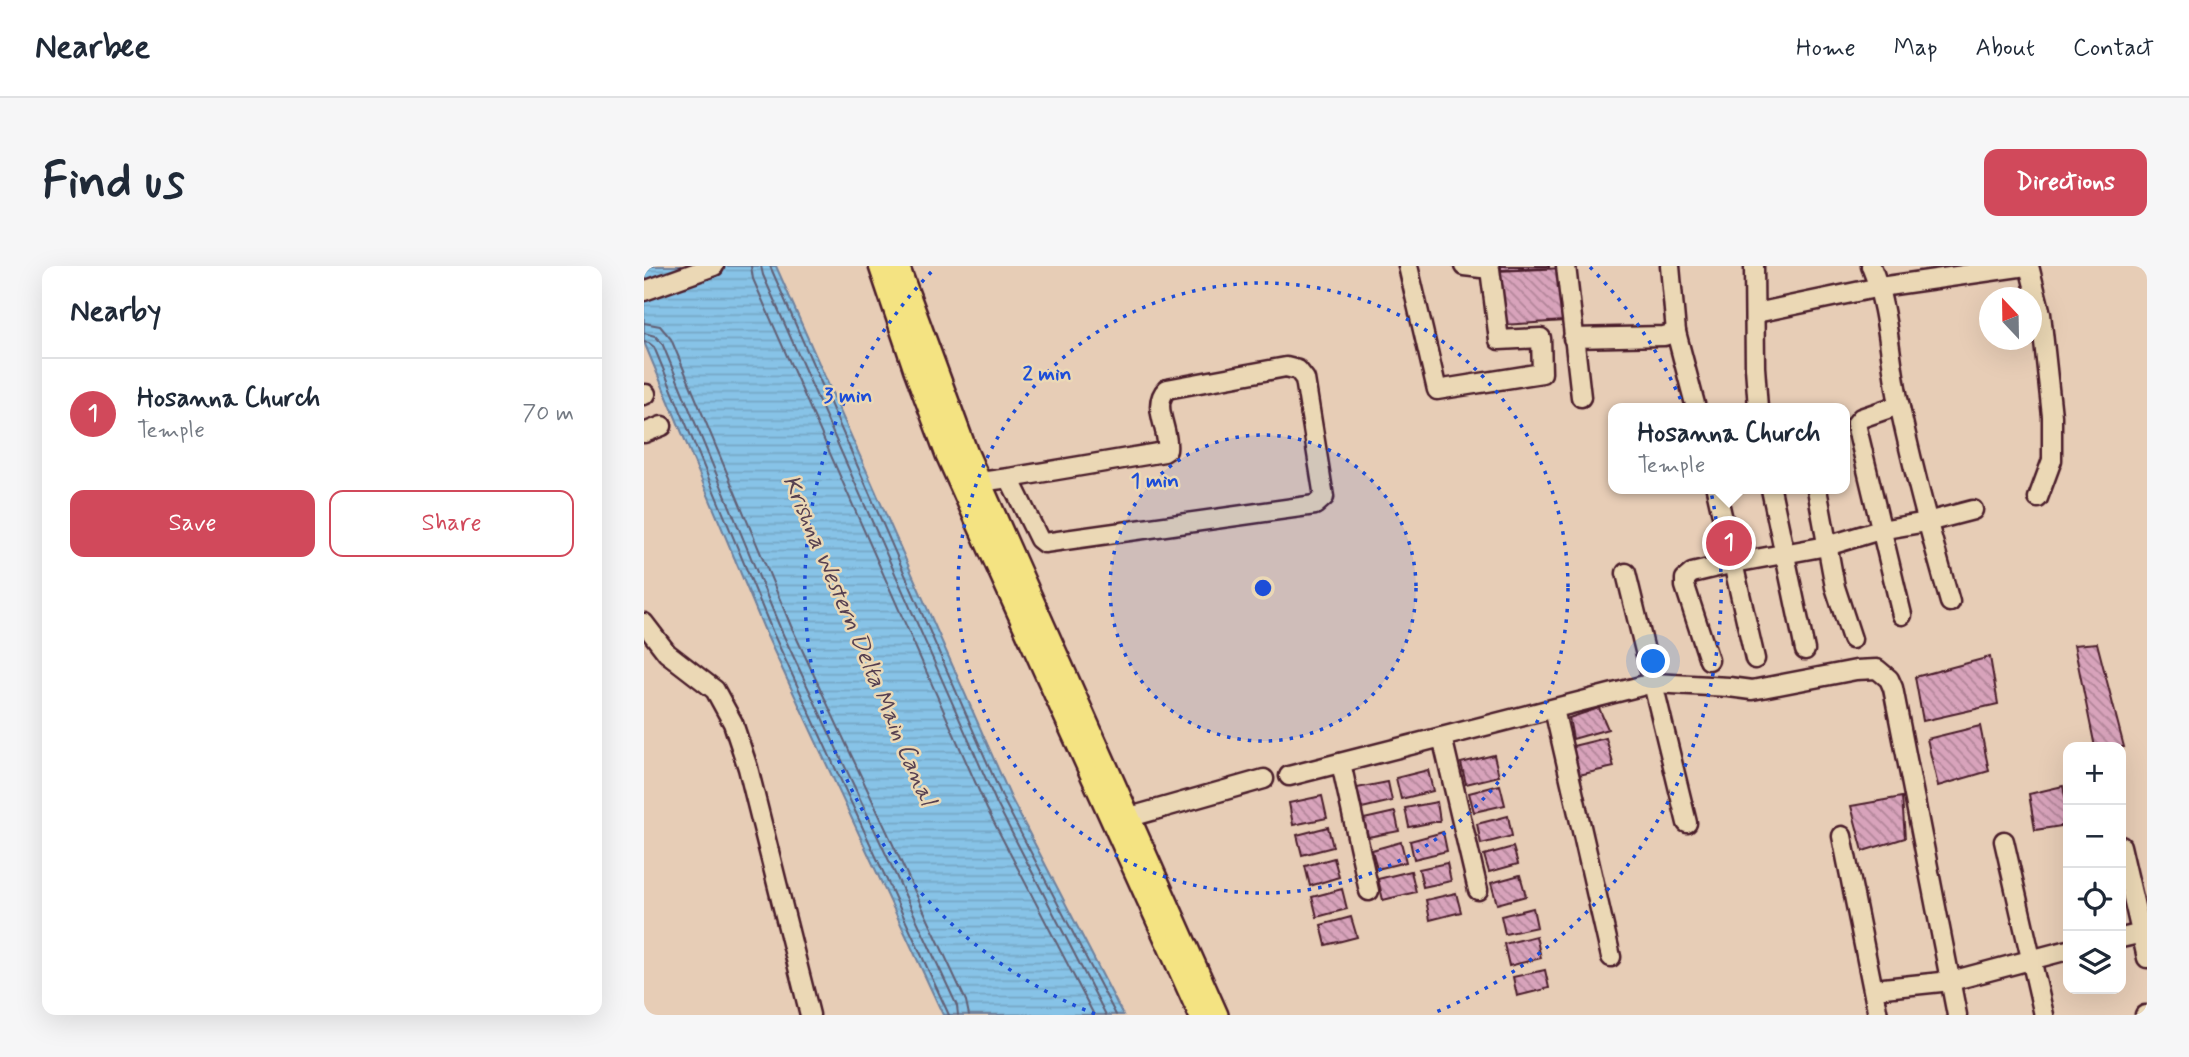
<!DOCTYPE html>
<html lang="en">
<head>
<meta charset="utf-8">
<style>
  body { margin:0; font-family:Mynerve,sans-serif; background:#f6f6f7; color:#1f2937 }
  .controls { position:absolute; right:21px; bottom:21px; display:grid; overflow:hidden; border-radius:14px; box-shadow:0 7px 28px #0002 }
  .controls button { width:63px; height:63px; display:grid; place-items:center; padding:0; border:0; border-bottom:2px solid #e0e1e3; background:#fff; color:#1f2937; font:35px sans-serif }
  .compass { position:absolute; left:1335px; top:21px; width:63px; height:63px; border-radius:50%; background:#fff; box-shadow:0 7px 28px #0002; rotate:338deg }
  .you { position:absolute; left:1010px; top:396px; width:24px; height:24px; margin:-18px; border:5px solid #fff; border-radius:50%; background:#1a73e8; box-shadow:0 0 0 10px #1a73e833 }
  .badge { display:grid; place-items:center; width:46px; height:46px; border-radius:50%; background:#d1495b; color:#fff; font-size:23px; font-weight:700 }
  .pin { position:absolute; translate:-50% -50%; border:4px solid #fff; box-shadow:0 2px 7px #0006 }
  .popup { position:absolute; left:964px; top:137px; width:242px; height:91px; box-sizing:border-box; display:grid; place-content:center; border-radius:14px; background:#fff; filter:drop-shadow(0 2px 5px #0005); font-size:23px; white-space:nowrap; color:#747a83 }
  .popup b { font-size:26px; color:#1f2937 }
  .popup::after { content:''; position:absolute; left:50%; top:100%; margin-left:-14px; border:14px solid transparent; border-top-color:#fff }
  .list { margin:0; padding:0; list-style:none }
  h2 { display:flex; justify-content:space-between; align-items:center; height:91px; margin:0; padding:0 28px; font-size:30px }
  h2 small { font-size:23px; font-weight:400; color:#747a83 }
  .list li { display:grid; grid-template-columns:46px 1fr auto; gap:21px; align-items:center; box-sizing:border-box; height:112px; padding:0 28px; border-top:2px solid #e0e1e3 }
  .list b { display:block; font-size:26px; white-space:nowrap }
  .list p { margin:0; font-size:23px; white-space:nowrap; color:#747a83 }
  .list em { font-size:23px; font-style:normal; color:#747a83 }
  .actions { display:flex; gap:14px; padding:21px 28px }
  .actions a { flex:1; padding:16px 0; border:2px solid #d1495b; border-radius:14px; text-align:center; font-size:24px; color:#d1495b }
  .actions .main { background:#d1495b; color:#fff }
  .icon { flex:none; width:38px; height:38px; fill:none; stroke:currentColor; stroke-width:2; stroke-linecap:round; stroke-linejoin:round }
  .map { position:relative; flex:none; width:1503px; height:749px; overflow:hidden; border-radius:14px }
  header { display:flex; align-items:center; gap:42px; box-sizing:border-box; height:98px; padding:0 35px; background:#fff; border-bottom:2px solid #e0e1e3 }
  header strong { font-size:33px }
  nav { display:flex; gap:38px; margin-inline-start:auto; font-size:24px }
  .intro { display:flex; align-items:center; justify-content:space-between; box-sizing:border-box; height:168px; padding:0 42px }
  h1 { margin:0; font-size:49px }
  .button { padding:18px 32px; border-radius:14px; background:#d1495b; color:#fff; font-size:24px; font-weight:700 }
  main { display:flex; gap:42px; padding:0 42px }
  aside { flex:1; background:#fff; border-radius:14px; box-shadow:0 7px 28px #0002 }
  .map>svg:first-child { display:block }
</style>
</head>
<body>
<header>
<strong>Nearbee</strong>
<nav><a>Home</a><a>Map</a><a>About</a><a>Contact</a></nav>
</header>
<div class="intro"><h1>Find us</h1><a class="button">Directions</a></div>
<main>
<aside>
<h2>Nearby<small></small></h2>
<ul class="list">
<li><span class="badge">1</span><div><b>Hosanna Church</b><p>Temple</p></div><em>70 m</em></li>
</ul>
<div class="actions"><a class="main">Save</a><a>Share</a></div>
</aside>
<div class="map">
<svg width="1503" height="749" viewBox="0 0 1503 749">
  <defs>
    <pattern id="water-rules" width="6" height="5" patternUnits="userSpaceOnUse" patternTransform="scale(1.75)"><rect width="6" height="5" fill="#87c3e7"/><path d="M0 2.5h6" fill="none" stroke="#76a7c6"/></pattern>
    <pattern id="building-back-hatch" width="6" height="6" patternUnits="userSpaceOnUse" patternTransform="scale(1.75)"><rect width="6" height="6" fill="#d8a3bb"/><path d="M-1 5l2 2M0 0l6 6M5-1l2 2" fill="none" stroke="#b18498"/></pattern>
  </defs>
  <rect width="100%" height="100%" fill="#e7cdb6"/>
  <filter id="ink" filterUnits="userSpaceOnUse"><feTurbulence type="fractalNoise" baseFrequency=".0143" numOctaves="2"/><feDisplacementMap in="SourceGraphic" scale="14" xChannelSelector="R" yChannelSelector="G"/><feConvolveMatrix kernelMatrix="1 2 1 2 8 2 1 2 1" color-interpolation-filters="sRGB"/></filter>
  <g filter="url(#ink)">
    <polygon fill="url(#water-rules)" stroke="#6f819c" stroke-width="2" points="0,0 132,0 367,532 479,749 299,749 123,370 0,76"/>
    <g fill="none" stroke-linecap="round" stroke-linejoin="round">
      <g stroke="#626176" stroke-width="2">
        <polyline points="107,0 109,13 343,543 450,749"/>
        <polyline points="117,0 119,9 353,538 462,749"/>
        <polyline points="126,0 360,535 472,749"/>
        <polyline points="0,57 16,60 27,73 147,360 322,735 325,749"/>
        <polyline points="0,67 11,70 18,77 137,364 313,740 314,749"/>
        <polyline points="0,76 5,77 10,81 129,367 305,749"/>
      </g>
    </g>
    <g fill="url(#building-back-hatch)" stroke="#4a1f2b" stroke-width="2">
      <polygon points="857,0 905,0 905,2 857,4"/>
      <polygon points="920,2 920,55 859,59 853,5"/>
      <polygon points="1453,377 1480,481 1451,481 1430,379"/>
      <polygon points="1346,391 1354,438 1279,455 1271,411"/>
      <polygon points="955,442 964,463 929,473 925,452"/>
      <polygon points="1336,460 1345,505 1294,520 1283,473"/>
      <polygon points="962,472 970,501 935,509 929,480"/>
      <polygon points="850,489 855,510 822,518 817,497"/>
      <polygon points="784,504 789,525 757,533 752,512"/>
      <polygon points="744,516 748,535 718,542 713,522"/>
      <polygon points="856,519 861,539 830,546 825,527"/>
      <polygon points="1419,520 1424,545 1424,559 1391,564 1385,528"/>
      <polygon points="678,530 683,552 649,559 645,537"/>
      <polygon points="1258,531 1261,572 1219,585 1207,540"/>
      <polygon points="793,536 796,555 765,561 761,542"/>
      <polygon points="751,546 755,565 724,571 720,553"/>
      <polygon points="864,550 868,570 837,578 833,558"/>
      <polygon points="684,561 689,581 658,589 653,569"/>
      <polygon points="799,566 803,585 770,593 766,575"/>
      <polygon points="757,576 762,596 733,603 728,584"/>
      <polygon points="869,581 874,598 845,606 840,589"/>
      <polygon points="690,592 695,611 666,620 661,600"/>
      <polygon points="803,597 807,615 779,621 775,603"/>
      <polygon points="767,605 772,626 739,634 734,613"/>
      <polygon points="876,609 882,630 853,638 847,617"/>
      <polygon points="698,623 703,643 673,651 668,631"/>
      <polygon points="812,627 817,646 786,654 782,634"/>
      <polygon points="889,642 893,661 861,668 857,650"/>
      <polygon points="707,651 713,671 682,679 677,659"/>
      <polygon points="892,670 897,692 865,700 860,678"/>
      <polygon points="901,704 905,722 873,730 869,711"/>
    </g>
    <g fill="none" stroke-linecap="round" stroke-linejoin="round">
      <defs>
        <g id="minor">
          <polyline points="764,0 793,124 898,107 897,72 855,74 846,3 820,0"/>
          <polyline points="922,0 937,131"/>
          <polyline points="1026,0 1032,66 1052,142"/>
          <polyline points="1110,0 1111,101 1114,142"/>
          <path d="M1227,0C1245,43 1245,92 1255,137C1269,204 1287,270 1306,336"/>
          <polyline points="1385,0 1397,48 1408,150 1408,194 1394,232"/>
          <polyline points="0,25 70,0"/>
          <polyline points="1112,47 1236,21 1382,0"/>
          <polyline points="929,72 1020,70 1032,66"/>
          <polyline points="0,129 2,128"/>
          <polyline points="1255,139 1217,152 1212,158 1258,349"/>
          <polyline points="0,167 18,160"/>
          <path d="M336,216L365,212L395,273L400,277L671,239L680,231L661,113L654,104L642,101L523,123C506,140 526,163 523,184L520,186L365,212"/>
          <polyline points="1072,223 1111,393"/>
          <polyline points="1127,223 1161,384"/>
          <polyline points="1173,223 1191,321 1208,373"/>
          <polyline points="982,307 1043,557"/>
          <polyline points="0,357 23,387 71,424 89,457 104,502 166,749"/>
          <polyline points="1065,394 1041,320 1041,313 1048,307 1090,297 1183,280 1236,264 1283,256 1329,244"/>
          <polyline points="910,443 967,691"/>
          <polyline points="798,471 834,624"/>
          <polyline points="697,497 725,625"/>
          <polyline points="645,510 1009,417 1085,421 1108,424 1212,404 1233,403 1245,413 1249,422 1313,749"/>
          <polyline points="472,555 620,513"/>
          <polyline points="1198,570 1234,749"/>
          <polyline points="1360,575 1400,749"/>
          <polyline points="1477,580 1503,692"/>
          <polyline points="1477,672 1503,666"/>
          <polyline points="1230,723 1307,715 1424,684"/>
          <polyline points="1501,749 1503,749"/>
        </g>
        <g id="major">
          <polyline points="236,0 271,104 303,189 556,749"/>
          <polyline points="254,0 322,185 573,749"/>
        </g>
      </defs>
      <use href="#minor" stroke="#4a1f2b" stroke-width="23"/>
      <use href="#major" stroke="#4a1f2b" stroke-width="26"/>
      <use href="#minor" stroke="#ebd8b5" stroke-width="18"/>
      <use href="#major" stroke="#f4e382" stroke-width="21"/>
    </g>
  </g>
  <circle cx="619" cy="322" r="153" fill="#1d4ed8" fill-opacity=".12"/>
  <g fill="none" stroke="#1d4ed8" stroke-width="3.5" stroke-dasharray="3.5 7">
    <circle cx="619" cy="322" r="153"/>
    <circle cx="619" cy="322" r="305"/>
    <path d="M451 748A458 458 0 0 1 292 1M946 1A458 458 0 0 1 787 748"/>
  </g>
  <g text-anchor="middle" stroke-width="5" stroke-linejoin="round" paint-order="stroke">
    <g font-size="24" font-style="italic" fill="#564051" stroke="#ebd8b5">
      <text transform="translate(216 374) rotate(67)" y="8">Krishna Western Delta Main Canal</text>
    </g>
  </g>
  <circle cx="619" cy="322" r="10" fill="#1d4ed8" stroke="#ebd8b5" stroke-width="3.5"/>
  <g font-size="21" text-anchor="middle" font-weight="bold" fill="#1d4ed8" stroke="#ebd8b5" stroke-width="5" stroke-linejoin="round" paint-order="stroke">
    <text x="403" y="114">2 min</text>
    <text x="204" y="136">3 min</text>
    <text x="511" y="221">1 min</text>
  </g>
</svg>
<div class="controls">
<button>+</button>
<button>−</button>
<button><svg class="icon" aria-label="locate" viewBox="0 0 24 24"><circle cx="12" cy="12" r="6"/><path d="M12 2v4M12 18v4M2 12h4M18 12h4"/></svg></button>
<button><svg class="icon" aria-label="layers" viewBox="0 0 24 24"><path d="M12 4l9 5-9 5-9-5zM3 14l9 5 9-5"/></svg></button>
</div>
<svg class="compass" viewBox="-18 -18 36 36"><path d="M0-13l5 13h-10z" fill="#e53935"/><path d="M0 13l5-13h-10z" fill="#747a83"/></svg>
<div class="you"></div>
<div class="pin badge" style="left:1085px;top:277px">1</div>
<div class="popup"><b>Hosanna Church</b>Temple</div>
</div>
</main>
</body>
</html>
